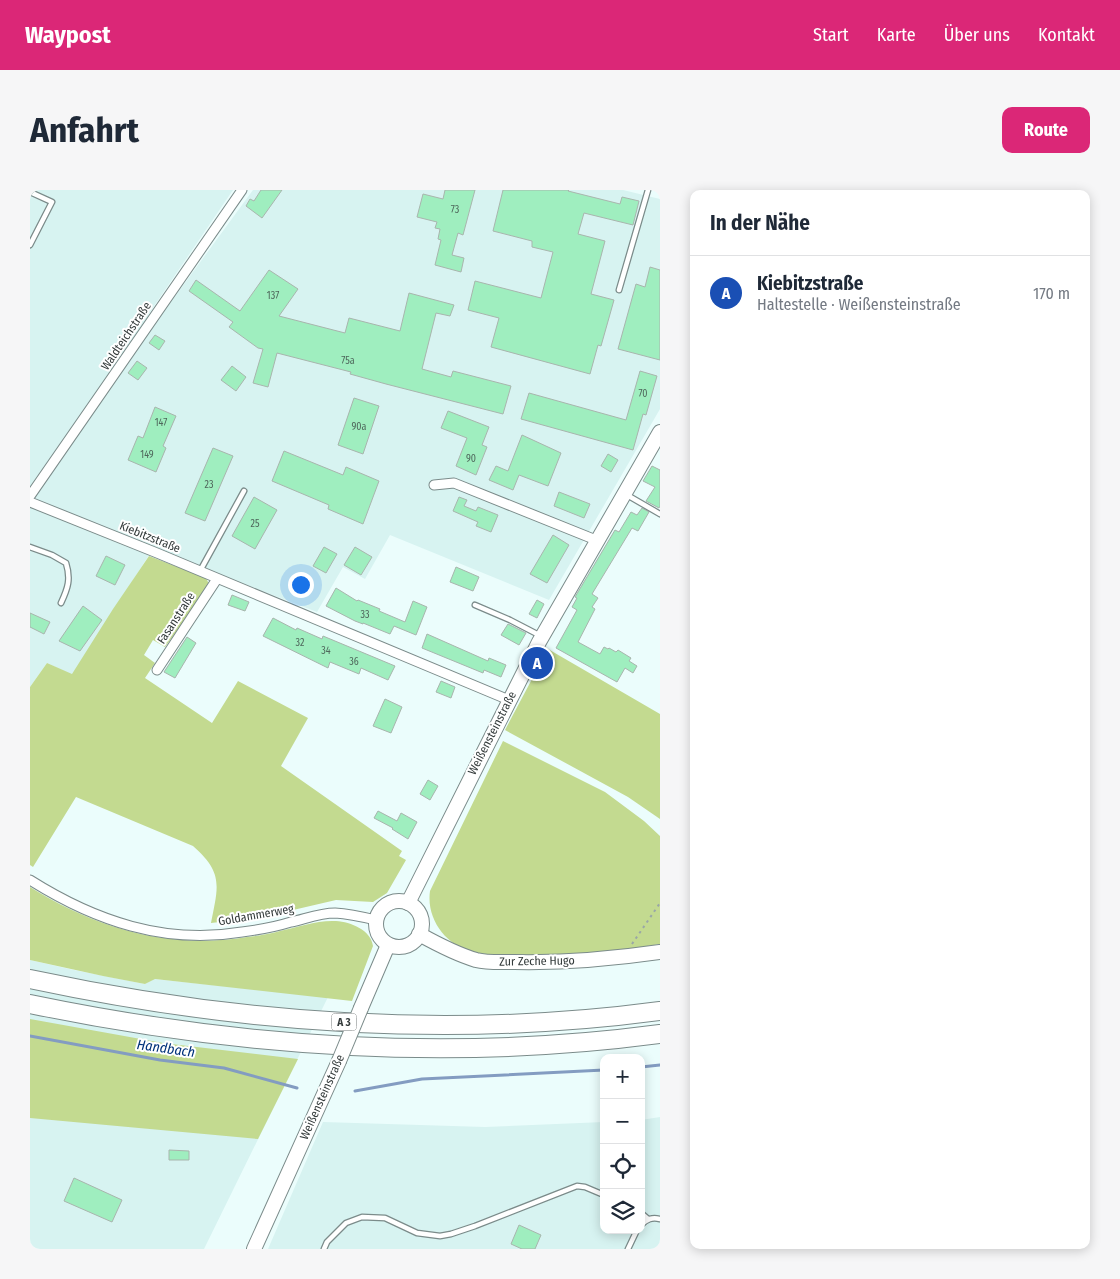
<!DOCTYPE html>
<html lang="de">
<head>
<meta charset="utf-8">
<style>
  body { margin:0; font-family:"Fira Sans Condensed",sans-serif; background:#f6f6f7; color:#1f2937 }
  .controls { position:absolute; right:15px; bottom:15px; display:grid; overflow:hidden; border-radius:10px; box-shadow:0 2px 12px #0003 }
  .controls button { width:45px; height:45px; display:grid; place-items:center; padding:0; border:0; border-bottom:1px solid #e0e1e3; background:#fff; color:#1f2937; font:25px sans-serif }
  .you { position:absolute; left:270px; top:394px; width:18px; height:18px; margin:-12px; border:4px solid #fff; border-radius:50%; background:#1a73e8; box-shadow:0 0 0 8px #1a73e833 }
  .badge { display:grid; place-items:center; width:32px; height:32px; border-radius:50%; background:#db2777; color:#fff; font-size:16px; font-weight:700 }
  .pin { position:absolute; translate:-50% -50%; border:2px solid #fff; box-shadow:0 1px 5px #0006 }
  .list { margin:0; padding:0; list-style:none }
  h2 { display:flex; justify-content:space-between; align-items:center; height:65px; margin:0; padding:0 20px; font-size:21px }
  h2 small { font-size:16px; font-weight:400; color:#747a83 }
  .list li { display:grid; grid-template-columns:32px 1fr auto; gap:15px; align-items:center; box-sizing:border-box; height:75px; padding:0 20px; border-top:1px solid #e0e1e3 }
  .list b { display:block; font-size:19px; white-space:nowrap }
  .list p { margin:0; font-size:16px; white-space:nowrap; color:#747a83 }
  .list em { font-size:16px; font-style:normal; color:#747a83 }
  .icon { flex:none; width:28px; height:28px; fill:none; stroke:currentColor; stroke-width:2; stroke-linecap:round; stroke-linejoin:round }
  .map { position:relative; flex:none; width:630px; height:1059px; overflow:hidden; border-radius:10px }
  header { display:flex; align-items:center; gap:30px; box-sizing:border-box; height:70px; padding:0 25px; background:#db2777; color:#fff }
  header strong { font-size:24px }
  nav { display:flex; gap:28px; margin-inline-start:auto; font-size:18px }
  .intro { display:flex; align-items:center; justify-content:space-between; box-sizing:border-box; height:120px; padding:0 30px }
  h1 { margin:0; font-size:35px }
  .button { padding:12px 22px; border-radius:10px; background:#db2777; color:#fff; font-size:18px; font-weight:700 }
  main { display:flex; gap:30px; padding:0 30px }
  aside { flex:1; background:#fff; border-radius:10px; box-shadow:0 2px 12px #0003 }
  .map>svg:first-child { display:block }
</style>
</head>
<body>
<header>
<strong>Waypost</strong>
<nav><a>Start</a><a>Karte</a><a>Über uns</a><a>Kontakt</a></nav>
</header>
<div class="intro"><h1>Anfahrt</h1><a class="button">Route</a></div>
<main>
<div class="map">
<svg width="630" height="1059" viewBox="0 0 630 1059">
  <rect width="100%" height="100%" fill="#ebfdfc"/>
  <g fill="#d7f3f1">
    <polygon points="0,0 203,0 118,125 119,142 223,0 593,0 630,9 630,219 519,410 360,345 335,389 313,377 287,422 123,359 42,485 17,473 0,497"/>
    <polygon points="0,770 44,780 115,794 124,789 298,807 174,1059 0,1059"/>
    <polygon points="630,927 630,1059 238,1059 293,932 455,937 574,932 574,1040 611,1040 611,930"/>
  </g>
  <g fill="#c3da90">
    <path d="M119,366L176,388L179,394L178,399L135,457L123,450L114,465L125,473L115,488L182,533L208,491L278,528L251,576L372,661L369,666L376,670L357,703L343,712L306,710L233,727L181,733C188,697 194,683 163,656L46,607L3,677L0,675V497L17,473L42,484L83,419Z"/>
    <polygon points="518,459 630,524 630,629 598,607 475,540"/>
    <path d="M473,551L575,602L614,631L630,646V754C582,762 534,767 484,765C470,765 456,765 442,762C416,755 396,729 400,701Z"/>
    <path d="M0,697C65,738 139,760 217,747C228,746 239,744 250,741C268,737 287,730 306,731C321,732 341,740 343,756L322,811L125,789L115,794L73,786L0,770Z"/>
    <polygon points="0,829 133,853 268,869 228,949 0,928"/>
  </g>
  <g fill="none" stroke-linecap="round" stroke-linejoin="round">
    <g stroke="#839cc1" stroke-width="3">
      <polyline points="0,846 130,870 194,878 267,898"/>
      <polyline points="611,877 630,875"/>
      <polyline points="325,901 392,889 574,880"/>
    </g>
  </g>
  <g fill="#9feebf" stroke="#a8b5ad">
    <polygon points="231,0 252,0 232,28 216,16 220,9 224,11"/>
    <polygon points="415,0 445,0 433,45 428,43 422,65 434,68 431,82 405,75 411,50 408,49 410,39 405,38 407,32 387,27 393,4 413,9"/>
    <polygon points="473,0 539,0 538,1 590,14 592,7 609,11 603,35 554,23 548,44 575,51 561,104 584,110 571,156 568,155 560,184 461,157 469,128 438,120 445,91 511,108 523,62 502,57 502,51 463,41"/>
    <polygon points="620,77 630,80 630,170 588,159 606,94 615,97"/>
    <polygon points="239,80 268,99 249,126 315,143 319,128 370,141 379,103 424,115 420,126 406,123 392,179 421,187 423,181 481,196 473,224 356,194 320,184 321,182 247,163 238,197 223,193 233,159 228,158 199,137 203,132 159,101 166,90 210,121"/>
    <polygon points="125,145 135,151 129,160 119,153"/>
    <polygon points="107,171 117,178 108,190 98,183"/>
    <polygon points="202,176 216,187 206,201 191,190"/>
    <polygon points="610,181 627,186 616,225 613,224 603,260 491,229 499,203 596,230"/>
    <polygon points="324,208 349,216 333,264 308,255"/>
    <polygon points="125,217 146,226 133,256 136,258 126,282 98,270 108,246 113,248"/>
    <polygon points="418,221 459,237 452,255 457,257 446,285 426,276 437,248 411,238"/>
    <polygon points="492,245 531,263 518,296 489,285 483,300 459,290 466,276 478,281"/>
    <polygon points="183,258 203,266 175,331 155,323"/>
    <polygon points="254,261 313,285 316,277 349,291 333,334 298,319 299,315 242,291"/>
    <polygon points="578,264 588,270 581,282 571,276"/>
    <polygon points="622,276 630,280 630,316 629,318 616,311 625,297 613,291"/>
    <polygon points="529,302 560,314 554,328 524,316"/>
    <polygon points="224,307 247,320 225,359 202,346"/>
    <polygon points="429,307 437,310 434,316 446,321 448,317 468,325 461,342 446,336 448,332 423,321"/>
    <polygon points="612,318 619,322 608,341 602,338 562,404 568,408 562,417 565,419 548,452 570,464 574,457 578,459 579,458 586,462 588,460 601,468 599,471 607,476 603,483 595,478 587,492 526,458 547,420 542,417 547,408 545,407 585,340 589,342 601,322 607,325"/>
    <polygon points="523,345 539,355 517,393 500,384"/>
    <polygon points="294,357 307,364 296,383 283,376"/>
    <polygon points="325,357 342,367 331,385 314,375"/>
    <polygon points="76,366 95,375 85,395 66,386"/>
    <polygon points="426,377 449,387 443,401 420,392"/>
    <polygon points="306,398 327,411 328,410 350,419 349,421 375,432 383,411 397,417 386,445 364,436 360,444 333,433 333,434 325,431 296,416"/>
    <polygon points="202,405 219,412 215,421 198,415"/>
    <polygon points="507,410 514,414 507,428 499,424"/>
    <polygon points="53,416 72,430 50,461 29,451"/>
    <polygon points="0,423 20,432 14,444 0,437"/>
    <polygon points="243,428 266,440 267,438 292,449 293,446 365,476 358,490 331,478 329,484 300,472 298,478 233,446"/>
    <polygon points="478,434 496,443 489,455 471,445"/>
    <polygon points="397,444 458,471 459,468 476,475 471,487 454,480 453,483 392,458"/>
    <polygon points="157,447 166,453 145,488 134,482"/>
    <polygon points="411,491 425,497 421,508 406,502"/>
    <polygon points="355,509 372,517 361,543 343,536"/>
    <polygon points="398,590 408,596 400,610 390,604"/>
    <polygon points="348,621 367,631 371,623 387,632 378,649 362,639 363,638 344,628"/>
    <polygon points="139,960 159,961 159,970 139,970"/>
    <polygon points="44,988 92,1010 82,1032 34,1011"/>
    <polygon points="489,1035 511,1045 505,1059 492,1059 481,1054"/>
  </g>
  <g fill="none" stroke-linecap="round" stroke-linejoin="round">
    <defs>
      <g id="lane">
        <polyline points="0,2 22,12 0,55"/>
        <polyline points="589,100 618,0"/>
        <polyline points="597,305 630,324"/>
        <path d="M0,357L22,365L36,373C41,389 38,398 31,413"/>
        <polyline points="170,381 214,301"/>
        <polyline points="445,415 480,430 509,445"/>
        <polyline points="611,1023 618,1029"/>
        <path d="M611,1035C617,1029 622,1027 630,1029"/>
        <polyline points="294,1059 297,1052 316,1033 332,1027 355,1028 387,1043 410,1046 421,1044 445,1036 547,996 555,997 574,1005"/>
        <polyline points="598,1059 607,1040"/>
      </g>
      <g id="street">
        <polyline points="404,295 424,293 566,350"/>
        <polyline points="0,306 212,0"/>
        <polyline points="0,312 127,363 479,510"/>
        <polyline points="127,480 187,389"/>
        <path d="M0,690C65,731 135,755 212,742C228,740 245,737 261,732C275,729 290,723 305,723C319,724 333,727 346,730"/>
      </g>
      <g id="secondary">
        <circle cx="369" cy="734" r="23"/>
        <polyline points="378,713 509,452 630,242"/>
        <path d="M389,744C407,754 426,764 446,770C458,773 472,772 484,772C533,773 582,769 630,762"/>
        <polyline points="331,818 358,755"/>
        <polyline points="224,1059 309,871"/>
      </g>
      <g id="highway">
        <path d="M0,789C206,833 421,849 630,821"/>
        <path d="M0,814C207,857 420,872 630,844"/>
      </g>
    </defs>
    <use href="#lane" stroke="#7b8b8a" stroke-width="7"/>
    <use href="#street" stroke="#7b8b8a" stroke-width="11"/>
    <use href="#secondary" stroke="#7b8b8a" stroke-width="16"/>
    <use href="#highway" stroke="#7b8b8a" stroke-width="20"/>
    <polyline stroke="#9aa7a6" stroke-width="2" stroke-dasharray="2.5 4" stroke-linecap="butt" points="602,754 630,713"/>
    <use href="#lane" stroke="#fff" stroke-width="4.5"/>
    <use href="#street" stroke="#fff" stroke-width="9"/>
    <use href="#secondary" stroke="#fff" stroke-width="14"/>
    <use href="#highway" stroke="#fff" stroke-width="18"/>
    <defs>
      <polyline id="secondary-bridge" points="309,871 331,818"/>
    </defs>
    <use href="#secondary-bridge" stroke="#7b8b8a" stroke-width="16" stroke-linecap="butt"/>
    <use href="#secondary-bridge" stroke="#fff" stroke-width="14"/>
  </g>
  <g text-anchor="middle" stroke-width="4" stroke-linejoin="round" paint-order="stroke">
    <g font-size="10" fill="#4f685c">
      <text x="425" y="23">73</text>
      <text x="243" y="109">137</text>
      <text x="318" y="174">75a</text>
      <text x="613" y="207">70</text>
      <text x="131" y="236">147</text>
      <text x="329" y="240">90a</text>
      <text x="117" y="268">149</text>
      <text x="441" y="272">90</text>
      <text x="179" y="298">23</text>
      <text x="225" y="337">25</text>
      <text x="335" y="428">33</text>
      <text x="270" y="456">32</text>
      <text x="296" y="464">34</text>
      <text x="324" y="475">36</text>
    </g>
    <rect fill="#fff" stroke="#717676" stroke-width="1" x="301.5" y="823.5" width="25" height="17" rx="4"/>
    <g font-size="11" font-weight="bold" fill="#343b3b">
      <text x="314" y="836">A 3</text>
    </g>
    <g font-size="12" fill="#343b3b" stroke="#fff">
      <text transform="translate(96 146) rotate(-56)" y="4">Waldteichstraße</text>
      <text transform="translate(120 347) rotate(22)" y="4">Kiebitzstraße</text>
      <text transform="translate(146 428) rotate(-57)" y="4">Fasanstraße</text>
      <text transform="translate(462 543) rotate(-63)" y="4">Weißensteinstraße</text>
      <text transform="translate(226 725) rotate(-10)" y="4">Goldammerweg</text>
      <text transform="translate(507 771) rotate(-1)" y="4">Zur Zeche Hugo</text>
      <text transform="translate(292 907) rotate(-66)" y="4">Weißensteinstraße</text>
    </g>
    <g font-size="14" font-style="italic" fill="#01327a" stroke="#fff">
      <text transform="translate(136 858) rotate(8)" y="5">Handbach</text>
    </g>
  </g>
</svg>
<div class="controls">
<button>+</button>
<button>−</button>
<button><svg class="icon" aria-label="locate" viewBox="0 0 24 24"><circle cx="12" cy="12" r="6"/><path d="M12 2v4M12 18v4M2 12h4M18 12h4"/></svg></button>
<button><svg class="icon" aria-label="layers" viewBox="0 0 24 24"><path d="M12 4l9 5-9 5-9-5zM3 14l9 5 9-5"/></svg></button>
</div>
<div class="you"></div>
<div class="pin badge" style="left:507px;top:473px;background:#1a4fb4">A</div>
</div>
<aside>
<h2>In der Nähe<small></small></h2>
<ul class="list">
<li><span class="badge" style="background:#1a4fb4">A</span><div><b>Kiebitzstraße</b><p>Haltestelle · Weißensteinstraße</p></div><em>170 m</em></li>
</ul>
</aside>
</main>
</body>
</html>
